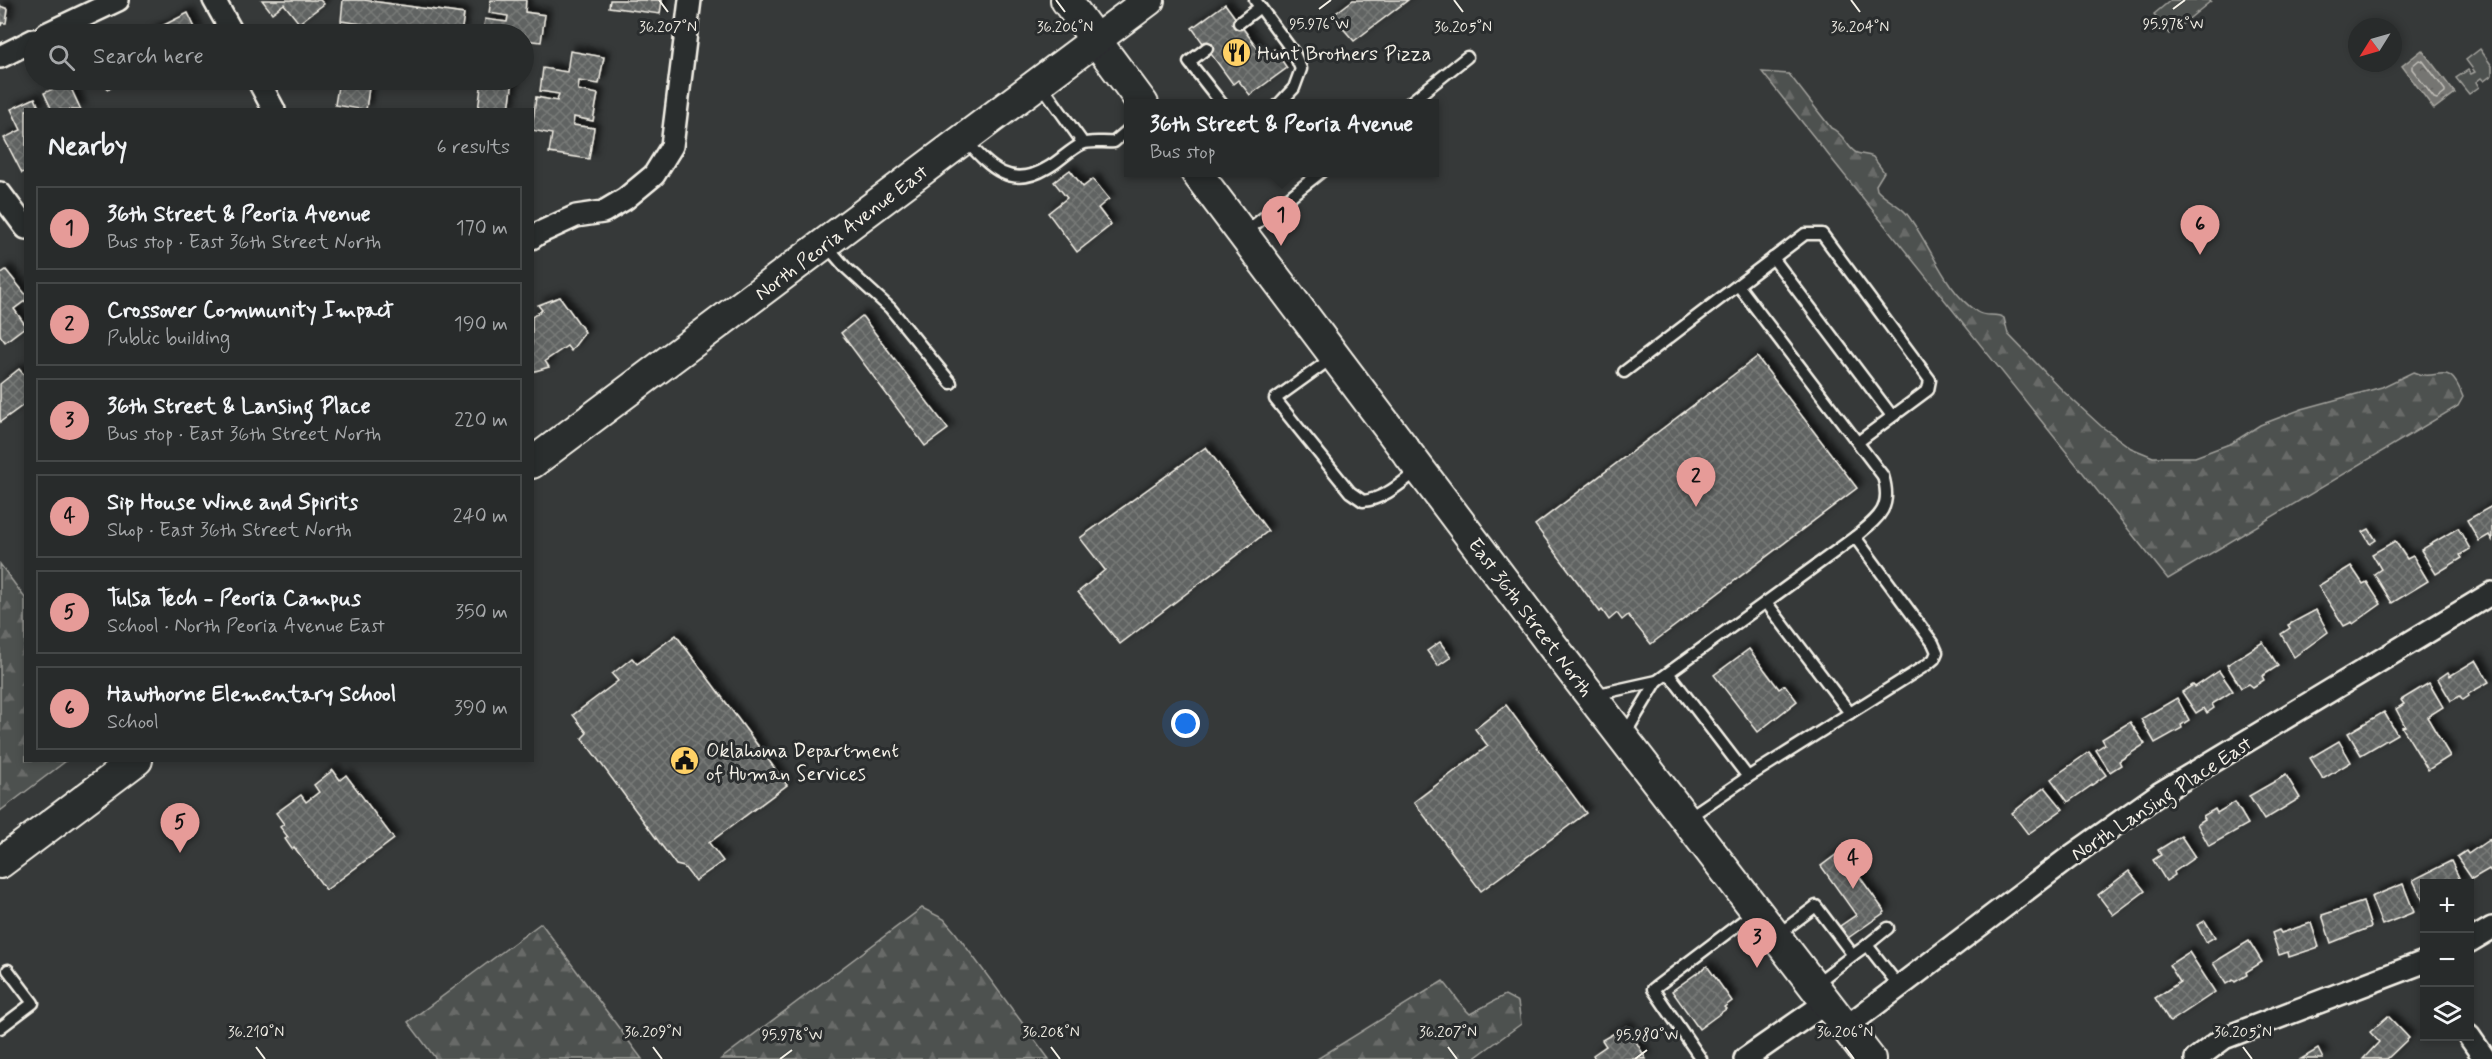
<!DOCTYPE html>
<html lang="en">
<head>
<meta charset="utf-8">
<style>
  body { margin:0; font-family:Mynerve,sans-serif; background:#343737; color:#f1f3f6 }
  .controls { position:absolute; right:18px; bottom:18px; display:grid; overflow:hidden; border-radius:0px; box-shadow:0 3px 9px #0003 }
  .controls button { width:54px; height:54px; display:grid; place-items:center; padding:0; border:0; border-bottom:2px solid #444747; background:#282b2b; color:#f1f3f6; font:30px sans-serif }
  .compass { position:absolute; left:2348px; top:18px; width:54px; height:54px; border-radius:50%; background:#282b2b; box-shadow:0 3px 9px #0003; rotate:233deg }
  .you { position:absolute; left:1186px; top:724px; width:21px; height:21px; margin:-15px; border:4px solid #fff; border-radius:50%; background:#1a73e8; box-shadow:0 0 0 9px #1a73e833 }
  .badge { display:grid; place-items:center; width:39px; height:39px; border-radius:50%; background:#e69b98; color:#111; font-size:20px; font-weight:700 }
  .pin { position:absolute; translate:-50% -50px; filter:drop-shadow(0 2px 3px #0008) }
  .pin::after { content:''; position:absolute; top:32px; width:21px; height:18px; background:inherit; clip-path:polygon(0 0,100% 0,50% 100%) }
  .popup { position:absolute; left:1124px; top:99px; width:315px; height:78px; box-sizing:border-box; display:grid; place-content:center; border-radius:0px; background:#282b2b; filter:drop-shadow(0 2px 4px #0005); font-size:20px; white-space:nowrap; color:#a5a7a9 }
  .popup b { font-size:22px; color:#f1f3f6 }
  .popup::after { content:''; position:absolute; left:50%; top:100%; margin-left:-12px; border:12px solid transparent; border-top-color:#282b2b }
  .list { margin:0; padding:0; list-style:none }
  h2 { display:flex; justify-content:space-between; align-items:center; height:78px; margin:0; padding:0 24px; font-size:26px }
  h2 small { font-size:20px; font-weight:400; color:#a5a7a9 }
  .list li { display:grid; grid-template-columns:39px 1fr auto; gap:18px; align-items:center; box-sizing:border-box; height:84px; margin:0 12px 12px; padding:0 12px; border:2px solid #444747; border-radius:0px }
  .list b { display:block; font-size:22px; white-space:nowrap }
  .list p { margin:0; font-size:20px; white-space:nowrap; color:#a5a7a9 }
  .list em { font-size:20px; font-style:normal; color:#a5a7a9 }
  .icon { flex:none; width:33px; height:33px; fill:none; stroke:currentColor; stroke-width:2; stroke-linecap:round; stroke-linejoin:round }
  .map { position:relative; flex:none; width:2492px; height:1059px; overflow:hidden }
  .search { position:absolute; background:#282b2b; box-shadow:0 3px 9px #0003; left:24px; top:24px; width:510px; height:66px; display:flex; align-items:center; gap:15px; box-sizing:border-box; padding:0 21px; border-radius:33px; color:#a5a7a9; font-size:22px }
  .panel { position:absolute; background:#282b2b; box-shadow:0 3px 9px #0003; left:24px; top:108px; width:510px; height:654px; border-radius:0px }
  .map>svg:first-child { display:block }
</style>
</head>
<body>
<div class="map">
<svg width="2492" height="1059" viewBox="0 0 2492 1059">
  <defs>
    <pattern id="forest-firs" width="22" height="20" patternUnits="userSpaceOnUse" patternTransform="scale(1.5)"><rect width="22" height="20" fill="#4e514f"/><path d="M5 1l3.5 6h-7zM16 11l3.5 6h-7z" fill="#686a68"/></pattern>
    <pattern id="water-ripples" width="26" height="14" patternUnits="userSpaceOnUse" patternTransform="scale(1.5)"><rect width="26" height="14" fill="#757572"/><path d="M2 4q2-2 4 0t4 0M15 11q2-2 4 0t4 0" fill="none" stroke="#5f5e5c"/></pattern>
    <pattern id="building-cross-hatch" width="8" height="8" patternUnits="userSpaceOnUse" patternTransform="scale(1.5)"><rect width="8" height="8" fill="#616362"/><path d="M0 0l8 8M0 8l8-8" fill="none" stroke="#787a78"/></pattern>
    <filter id="shadow"><feDropShadow dx="5.5" dy="-5.5" stdDeviation="3" flood-color="#0009"/></filter>
  </defs>
  <rect width="100%" height="100%" fill="#363939"/>
  <filter id="ink" filterUnits="userSpaceOnUse"><feTurbulence type="fractalNoise" baseFrequency=".0167" numOctaves="2"/><feDisplacementMap in="SourceGraphic" scale="12" xChannelSelector="R" yChannelSelector="G"/><feConvolveMatrix kernelMatrix="1 2 1 2 8 2 1 2 1" color-interpolation-filters="sRGB"/></filter>
  <g filter="url(#ink)">
    <g fill="url(#forest-firs)" stroke="#a1a19c" stroke-width="1.5">
      <path d="M1762,72L1789,74L1831,128C1844,133 1848,150 1857,153C1862,155 1867,154 1873,157L1884,172L1876,185L1877,190C1886,200 1898,204 1906,213C1931,244 1943,289 1977,312C1986,318 1996,312 2004,318L2008,334L2064,392L2101,426L2131,448L2153,457H2195L2232,443L2260,425L2302,409L2382,387L2413,372C2439,384 2448,356 2463,397L2458,406L2168,579Z"/>
      <polygon points="0,564 25,598 26,760 66,761 0,811"/>
      <polygon points="922,908 944,919 955,932 1049,1059 721,1059"/>
      <polygon points="541,923 642,1059 436,1059 408,1022"/>
      <path d="M1443,981C1453,992 1459,1004 1470,1014L1505,995L1518,1002L1521,1024L1473,1059H1317Z"/>
    </g>
    <g fill="#4e514f" stroke="#a1a19c" stroke-width="1.5">
      <polygon points="2171,0 2211,0 2211,1 2170,34 2154,14"/>
      <polygon points="2480,49 2492,66 2492,75 2484,81 2481,78 2476,82 2479,87 2469,94 2456,78 2468,70 2471,74 2475,72 2466,60"/>
    </g>
    <polygon fill="url(#water-ripples)" stroke="#a8a7a1" stroke-width="1.5" points="2422,50 2455,93 2434,109 2402,66"/>
    <g fill="none" stroke-linecap="round" stroke-linejoin="round">
      <polygon stroke="#c1bfb9" stroke-width="1.5" points="2419,60 2423,61 2445,90 2445,93 2437,99 2434,98 2412,69 2412,66"/>
    </g>
    <g fill="url(#building-cross-hatch)" stroke="#f4f1e8" stroke-width="1.5" filter="url(#shadow)">
      <polygon points="262,0 320,0 324,4 299,23 284,4 272,13"/>
      <polygon points="343,0 364,0 464,14 461,34 432,34 341,21"/>
      <polygon points="491,0 526,0 525,12 545,15 541,42 524,40 524,34 483,34 485,19 507,22 508,16 489,13"/>
      <polygon points="610,0 662,0 660,14 609,7"/>
      <polygon points="1353,0 1408,0 1354,41 1332,16"/>
      <polygon points="1225,4 1264,57 1274,49 1287,68 1250,95 1238,80 1233,84 1192,28"/>
      <polygon points="0,6 8,9 6,23 2,23 1,26"/>
      <polygon points="188,13 198,34 146,34"/>
      <polygon points="570,51 604,57 599,84 579,81 578,90 598,94 593,121 574,117 573,125 594,128 589,159 549,153 552,134 532,130 536,97 557,101 559,94 540,91 543,68 567,72"/>
      <polygon points="103,80 128,80 108,89"/>
      <polygon points="339,80 370,80 366,110 335,105"/>
      <polygon points="482,80 513,80 509,110 478,110"/>
      <polygon points="68,82 81,110 52,110 44,93"/>
      <polygon points="35,98 40,110 26,110 26,171 22,173 4,138 21,130 11,109"/>
      <polygon points="1070,170 1083,187 1093,179 1109,199 1098,208 1111,225 1077,252 1048,213 1067,198 1054,182"/>
      <polygon points="6,270 26,295 26,300 14,309 26,326 5,342 0,335 0,274"/>
      <polygon points="560,297 585,332 571,351 567,346 545,361 549,367 532,372 532,317 542,310 538,305"/>
      <polygon points="862,316 948,429 925,446 841,333"/>
      <polygon points="1757,357 1857,488 1651,644 1628,615 1622,620 1617,613 1609,620 1602,610 1600,612 1535,525"/>
      <polygon points="19,369 26,377 26,403 0,422 0,384"/>
      <polygon points="1206,447 1268,531 1120,644 1078,592 1105,570 1080,538"/>
      <polygon points="2492,506 2492,540 2489,535 2479,541 2467,520"/>
      <polygon points="2458,528 2470,549 2460,555 2462,558 2436,574 2421,550"/>
      <polygon points="2369,529 2376,540 2370,544 2363,532"/>
      <polygon points="2395,541 2407,559 2413,556 2428,581 2392,603 2374,574 2381,569 2372,554"/>
      <polygon points="2351,566 2363,584 2367,582 2381,604 2353,624 2352,622 2344,626 2318,586"/>
      <polygon points="2316,610 2328,632 2294,657 2281,634 2290,628 2288,625"/>
      <polygon points="676,635 787,785 709,843 723,861 695,881 684,867 676,865 582,738 587,733 573,715 618,681 612,674 632,658 637,664"/>
      <polygon points="1440,642 1451,657 1438,666 1427,651"/>
      <polygon points="2263,642 2278,666 2262,676 2264,680 2253,687 2249,684 2241,688 2227,665"/>
      <polygon points="1749,649 1779,689 1785,685 1797,701 1758,732 1714,675"/>
      <polygon points="2476,660 2489,682 2468,694 2469,696 2463,700 2460,696 2451,701 2438,679 2448,672 2450,676"/>
      <polygon points="2219,671 2233,691 2212,704 2214,708 2207,713 2204,708 2196,713 2182,692 2193,685 2195,687"/>
      <polygon points="2429,683 2443,707 2427,717 2450,756 2428,770 2402,727 2405,726 2396,709 2404,704 2401,700"/>
      <polygon points="2177,698 2189,720 2181,725 2182,728 2155,743 2141,719"/>
      <polygon points="1506,705 1586,813 1481,891 1414,802 1488,746 1475,729"/>
      <polygon points="2384,712 2397,734 2361,755 2348,733"/>
      <polygon points="2130,722 2145,744 2119,761 2121,765 2110,772 2096,750 2105,744 2102,739"/>
      <polygon points="2339,741 2351,762 2323,779 2310,758"/>
      <polygon points="2089,752 2106,775 2068,802 2051,779"/>
      <polygon points="333,770 340,780 346,775 394,839 326,890 294,847 292,849 285,839 288,837 280,827 284,824 276,813 301,795 306,802 319,792 314,785"/>
      <polygon points="2286,775 2300,798 2264,820 2249,796"/>
      <polygon points="2045,787 2063,809 2028,834 2012,813"/>
      <polygon points="2235,802 2248,824 2209,846 2197,824 2205,819 2203,816 2215,809 2217,813"/>
      <polygon points="2181,836 2195,857 2174,872 2175,875 2166,881 2153,860 2161,855 2158,850"/>
      <polygon points="2490,839 2492,873 2489,869 2472,879 2457,857 2466,851 2468,854"/>
      <polygon points="1841,851 1885,912 1848,938 1840,926 1856,915 1821,866"/>
      <polygon points="2451,861 2462,884 2424,884 2424,903 2413,880"/>
      <polygon points="2129,871 2145,891 2113,915 2098,895"/>
      <polygon points="2403,884 2414,912 2382,925 2371,897"/>
      <polygon points="2363,902 2371,927 2331,943 2322,915"/>
      <polygon points="2205,921 2215,937 2206,942 2197,925"/>
      <polygon points="2311,923 2319,947 2289,957 2288,952 2279,955 2272,933 2279,930 2281,933"/>
      <polygon points="2249,941 2262,962 2246,972 2247,975 2235,982 2233,980 2226,984 2213,963"/>
      <polygon points="2189,952 2215,992 2170,1022 2155,998 2180,982 2169,965"/>
      <polygon points="1707,966 1732,1001 1724,1007 1726,1009 1699,1029 1672,991"/>
      <polygon points="2388,1016 2409,1038 2387,1059 2363,1059 2379,1042 2370,1032"/>
      <polygon points="1627,1026 1646,1059 1595,1059 1593,1055 1606,1046 1602,1040"/>
      <polygon points="2318,1049 2323,1059 2301,1059"/>
    </g>
    <g fill="none" stroke-linecap="round" stroke-linejoin="round">
      <defs>
        <g id="service">
          <polyline points="1255,0 1294,53 1301,69 1294,88 1279,104"/>
          <polyline points="1239,23 1260,7"/>
          <polyline points="1207,48 1189,62 1222,104"/>
          <polyline points="1040,83 1083,143"/>
          <polyline points="1408,104 1467,57"/>
          <path d="M965,140C990,167 1010,190 1047,168C1059,162 1069,150 1082,144C1090,140 1105,143 1114,142L1128,130"/>
          <polyline points="1243,234 1321,172"/>
          <polyline points="827,246 845,267 890,308 951,383"/>
          <polyline points="1773,258 1892,416"/>
          <polyline points="1738,285 1805,234 1822,234 1930,380 1928,390 1858,442"/>
          <path d="M1332,358L1275,399L1350,492L1363,501C1384,499 1400,484 1417,471"/>
          <path d="M1624,372L1738,285L1883,476C1893,509 1878,518 1855,537L1933,643L1937,652L1934,659L1928,664L1748,777L1686,819"/>
          <polyline points="1669,674 1748,777"/>
          <polyline points="1594,695 1657,681 1766,602"/>
          <polyline points="1850,713 1766,602 1855,537"/>
          <polyline points="1625,734 1657,681"/>
          <polyline points="1776,936 1816,906 1853,955 1814,985"/>
          <polyline points="1867,945 1888,928"/>
          <polyline points="1853,955 1867,945 1899,986"/>
          <polyline points="0,1028 33,1003 8,970"/>
          <polyline points="1701,1059 1653,989 1756,911"/>
        </g>
        <g id="minor">
          <polyline points="214,0 233,34"/>
          <polyline points="46,34 118,0"/>
          <polyline points="0,57 34,40"/>
          <polyline points="258,80 274,110"/>
          <polyline points="0,193 26,228"/>
          <polyline points="532,238 539,233 576,216 603,212 625,199 654,175 672,146 690,0"/>
          <polyline points="2470,941 2492,928"/>
          <polyline points="1846,1027 2067,859 2159,794 2492,593"/>
          <polyline points="2469,1036 2485,1059"/>
          <polyline points="1745,1059 1827,1002"/>
          <polyline points="2196,1059 2224,1038 2424,962"/>
        </g>
        <g id="secondary">
          <polyline points="1066,0 1143,104"/>
          <polyline points="1196,172 1555,649 1870,1059"/>
          <polyline points="532,463 1149,0"/>
          <polyline points="0,863 137,760"/>
        </g>
      </defs>
      <use href="#service" stroke="#f4f1e8" stroke-width="15"/>
      <use href="#minor" stroke="#f4f1e8" stroke-width="26"/>
      <use href="#secondary" stroke="#f4f1e8" stroke-width="34"/>
      <use href="#service" stroke="#2a2d2e" stroke-width="10"/>
      <use href="#minor" stroke="#2a2d2e" stroke-width="21"/>
      <use href="#secondary" stroke="#2a2d2e" stroke-width="30"/>
    </g>
  </g>
  <path fill="none" stroke="#f4f1e8" stroke-width="2" d="M659,0L668,12M1056,0L1065,12M1454,0L1463,12M1851,0L1860,12M1319,9L1331,0M2173,9L2185,0M256,1047L265,1059M653,1047L662,1059M1051,1047L1060,1059M1448,1047L1457,1059M1845,1047L1854,1059M2243,1047L2252,1059M780,1059L792,1050M1635,1059L1647,1050"/>
  <defs>
    <symbol id="restaurant-disc" viewBox="-11 -11 22 22"><circle r="9.5" fill="#ffd166" stroke="#2a2d2e"/><path d="M-5-6h1v4h1v-4h1v4h1v-4h1v5L-1.5 .5V6h-2V.5L-5-1ZM5-6V6H3V1.5H1.5Q1.5-4 5-6Z" fill="#111"/></symbol>
    <symbol id="civic-disc" viewBox="-11 -11 22 22"><circle r="9.5" fill="#ffd166" stroke="#2a2d2e"/><path d="M-.6-6.5H3V-4.5H.6V-3L4-1V1h2V6H-6V1h2V-1L-.6-3ZM-1.2 2.5V6h2.4V2.5Z" fill="#111"/></symbol>
  </defs>
  <g fill-rule="evenodd">
    <use href="#restaurant-disc" x="1220" y="36" width="33" height="33"/>
    <use href="#civic-disc" x="668" y="744" width="33" height="33"/>
  </g>
  <g text-anchor="middle" stroke-width="6" stroke-linejoin="round" paint-order="stroke">
    <g font-size="20" fill="#f4f1e8" stroke="#2a2d2e" text-anchor="start">
      <text x="1257" y="60">Hunt Brothers Pizza</text>
      <text x="706" y="757">Oklahoma Department<tspan x="706" dy="23">of Human Services</tspan></text>
    </g>
    <g font-size="20" fill="#f4f1e8" stroke="#2a2d2e">
      <text transform="translate(841 232) rotate(-37)" y="7">North Peoria Avenue East</text>
      <text transform="translate(1531 617) rotate(53)" y="7">East 36th Street North</text>
      <text transform="translate(2161 798) rotate(-33)" y="7">North Lansing Place East</text>
    </g>
  </g>
  <g font-size="15" text-anchor="middle" fill="#f4f1e8" stroke="#2a2d2e" stroke-width="6" stroke-linejoin="round" paint-order="stroke">
    <text x="1319" y="29">95.976°W</text>
    <text x="2173" y="29">95.978°W</text>
    <text x="668" y="32">36.207°N</text>
    <text x="1065" y="32">36.206°N</text>
    <text x="1463" y="32">36.205°N</text>
    <text x="1860" y="32">36.204°N</text>
    <text x="256" y="1037">36.210°N</text>
    <text x="653" y="1037">36.209°N</text>
    <text x="1051" y="1037">36.208°N</text>
    <text x="1448" y="1037">36.207°N</text>
    <text x="1845" y="1037">36.206°N</text>
    <text x="2243" y="1037">36.205°N</text>
    <text x="792" y="1040">95.978°W</text>
    <text x="1647" y="1040">95.980°W</text>
  </g>
</svg>
<div class="controls">
<button>+</button>
<button>−</button>
<button><svg class="icon" aria-label="layers" viewBox="0 0 24 24"><path d="M12 4l9 5-9 5-9-5zM3 14l9 5 9-5"/></svg></button>
</div>
<svg class="compass" viewBox="-18 -18 36 36"><path d="M0-13l5 13h-10z" fill="#e53935"/><path d="M0 13l5-13h-10z" fill="#a5a7a9"/></svg>
<div class="you"></div>
<div class="pin badge" style="left:1281px;top:246px">1</div>
<div class="popup"><b>36th Street &amp; Peoria Avenue</b>Bus stop</div>
<div class="pin badge" style="left:1696px;top:507px">2</div>
<div class="pin badge" style="left:1757px;top:968px">3</div>
<div class="pin badge" style="left:1853px;top:889px">4</div>
<div class="pin badge" style="left:180px;top:853px">5</div>
<div class="pin badge" style="left:2200px;top:255px">6</div>
<div class="search"><svg class="icon" aria-label="search" viewBox="0 0 24 24"><circle cx="10" cy="10" r="6"/><path d="M15 15l6 6"/></svg>Search here</div>
<section class="panel">
<h2>Nearby<small>6 results</small></h2>
<ul class="list">
<li><span class="badge">1</span><div><b>36th Street &amp; Peoria Avenue</b><p>Bus stop · East 36th Street North</p></div><em>170 m</em></li>
<li><span class="badge">2</span><div><b>Crossover Community Impact</b><p>Public building</p></div><em>190 m</em></li>
<li><span class="badge">3</span><div><b>36th Street &amp; Lansing Place</b><p>Bus stop · East 36th Street North</p></div><em>220 m</em></li>
<li><span class="badge">4</span><div><b>Sip House Wine and Spirits</b><p>Shop · East 36th Street North</p></div><em>240 m</em></li>
<li><span class="badge">5</span><div><b>Tulsa Tech - Peoria Campus</b><p>School · North Peoria Avenue East</p></div><em>350 m</em></li>
<li><span class="badge">6</span><div><b>Hawthorne Elementary School</b><p>School</p></div><em>390 m</em></li>
</ul>
</section>
</div>
</body>
</html>
